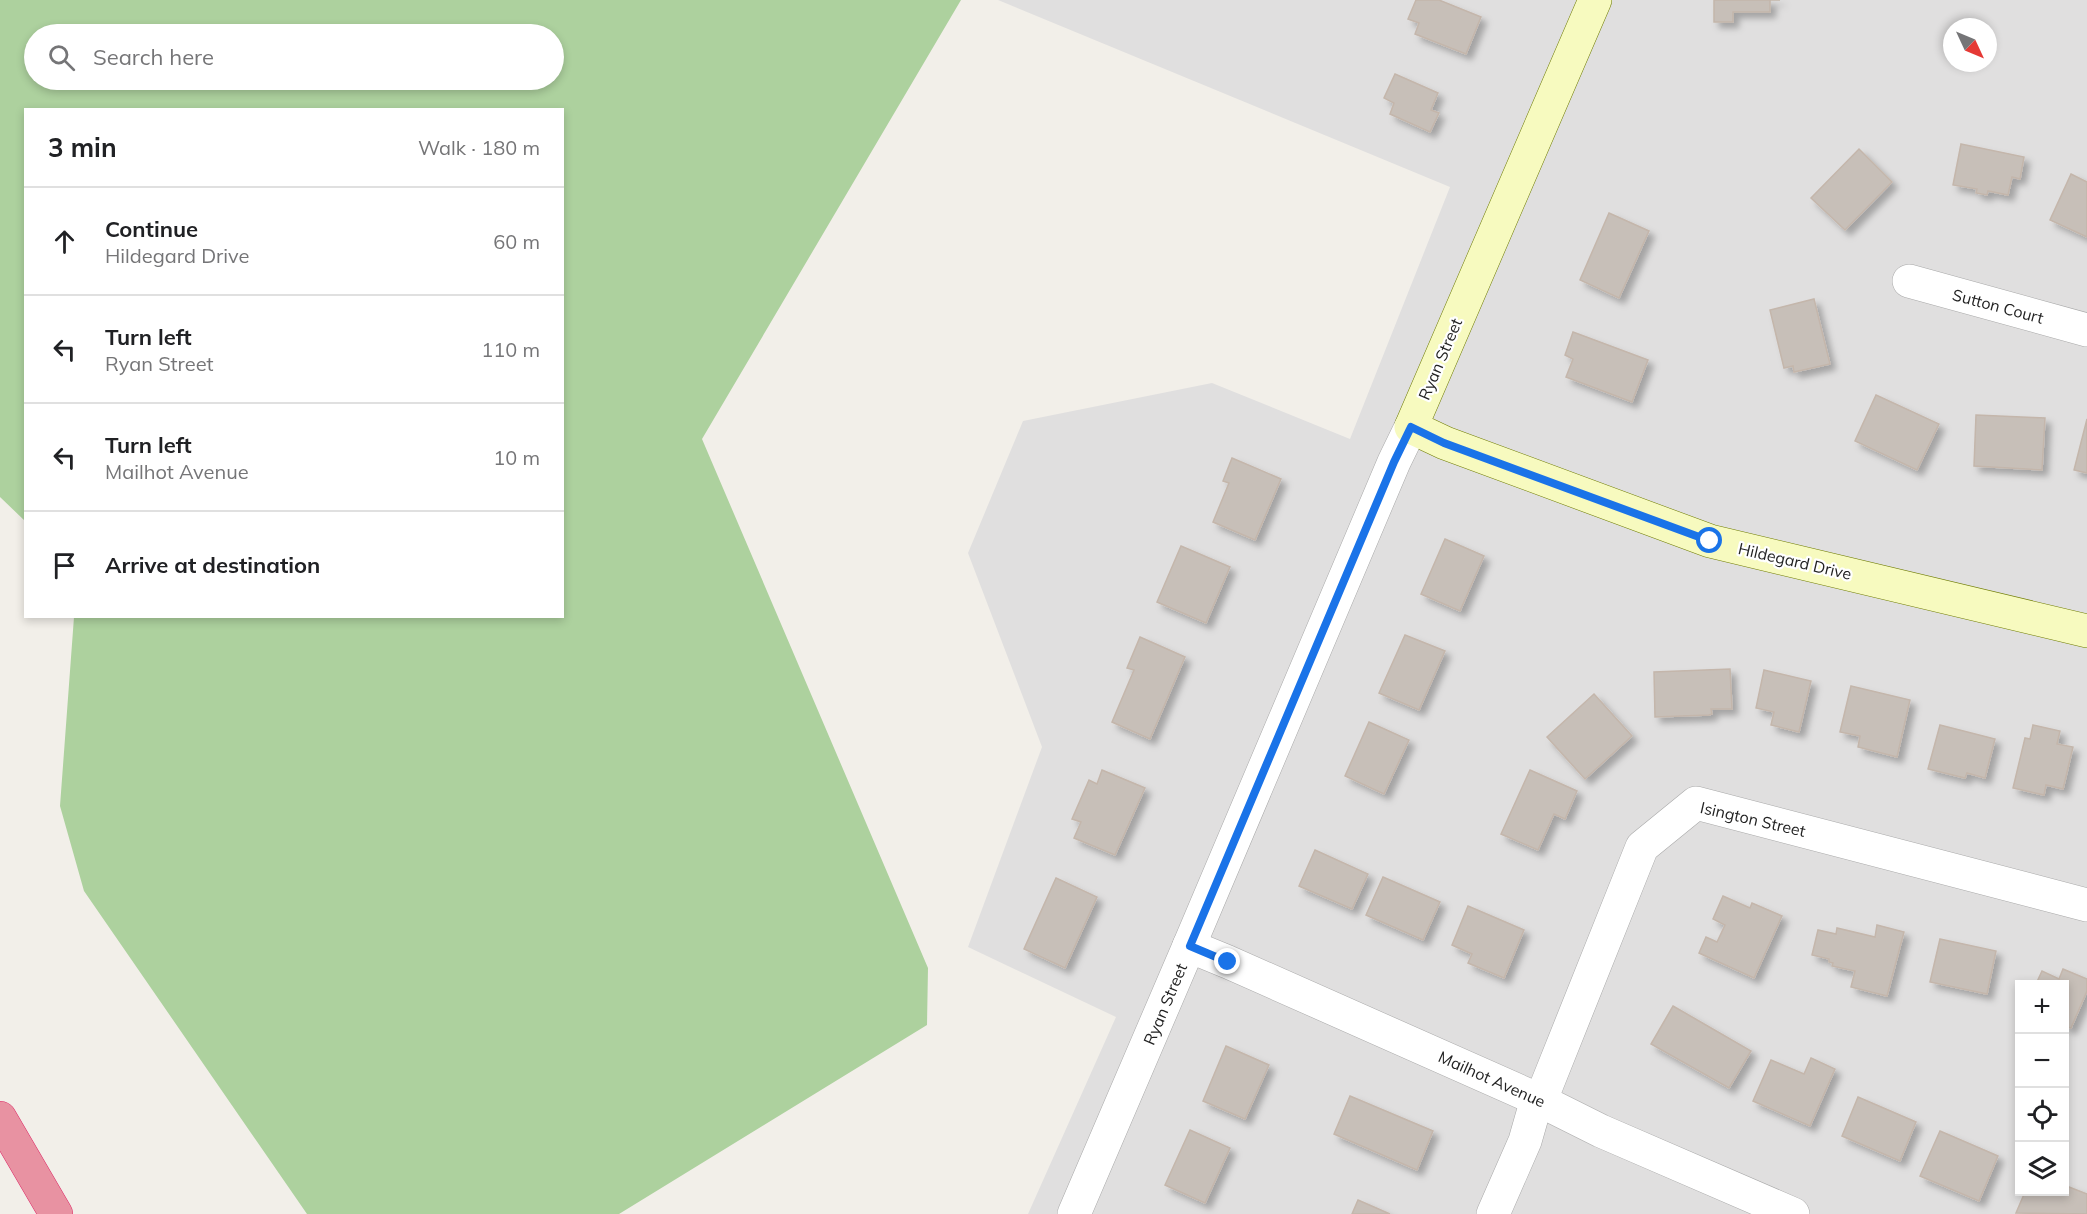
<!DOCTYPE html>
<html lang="en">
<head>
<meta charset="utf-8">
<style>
  body { margin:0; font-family:Mulish,sans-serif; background:#f6f6f6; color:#202124 }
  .controls { position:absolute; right:18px; bottom:18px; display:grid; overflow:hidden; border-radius:0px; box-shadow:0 3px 9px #0003 }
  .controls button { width:54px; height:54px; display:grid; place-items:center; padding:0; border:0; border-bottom:2px solid #e0e0e0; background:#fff; color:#202124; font:30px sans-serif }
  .compass { position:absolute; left:1943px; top:18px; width:54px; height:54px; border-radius:50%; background:#fff; box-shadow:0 3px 9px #0003; rotate:134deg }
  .stop { position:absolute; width:18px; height:18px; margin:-14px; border:4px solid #1a73e8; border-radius:50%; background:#fff }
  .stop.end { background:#1a73e8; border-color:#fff; box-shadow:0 2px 6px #0008 }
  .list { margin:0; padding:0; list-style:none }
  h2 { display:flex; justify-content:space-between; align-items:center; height:78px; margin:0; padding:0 24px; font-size:26px }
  h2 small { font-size:20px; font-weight:400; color:#757577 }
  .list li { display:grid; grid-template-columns:39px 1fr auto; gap:18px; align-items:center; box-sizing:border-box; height:108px; padding:0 24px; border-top:2px solid #e0e0e0 }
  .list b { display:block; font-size:22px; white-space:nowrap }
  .list p { margin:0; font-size:20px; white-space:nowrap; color:#757577 }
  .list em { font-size:20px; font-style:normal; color:#757577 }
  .icon { flex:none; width:33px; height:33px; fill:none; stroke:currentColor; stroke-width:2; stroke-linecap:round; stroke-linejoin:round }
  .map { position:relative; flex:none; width:2087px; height:1214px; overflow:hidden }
  .search { position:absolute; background:#fff; box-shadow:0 3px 9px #0003; left:24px; top:24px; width:540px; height:66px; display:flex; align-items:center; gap:15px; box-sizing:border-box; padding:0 21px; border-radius:33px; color:#757577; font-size:22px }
  .panel { position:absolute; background:#fff; box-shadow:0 3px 9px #0003; left:24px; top:108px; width:540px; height:510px; border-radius:0px }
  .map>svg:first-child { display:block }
</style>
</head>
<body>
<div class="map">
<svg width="2087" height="1214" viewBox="0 0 2087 1214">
  <defs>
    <filter id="shadow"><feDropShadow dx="5.5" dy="5.5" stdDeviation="3" flood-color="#0004"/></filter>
  </defs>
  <rect width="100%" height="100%" fill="#f2efe9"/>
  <path fill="#e0dfdf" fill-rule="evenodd" d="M998,0H2087V1214H1028L1116,1017L968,947L1042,747L968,553L1023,421L1212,383L1350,439L1450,187ZM1952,27H1988V63H1952ZM2020,984H2064V1192H2020Z"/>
  <path fill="#add19e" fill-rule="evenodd" d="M0,0H961L702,439L928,968L927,1025L619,1214H307L84,891L60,806L74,617L562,616V110H26L25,521L0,497ZM34,34H554V80H34Z"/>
  <g fill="#c7bfb8" stroke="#c4b6ab" stroke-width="1.5" filter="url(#shadow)">
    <polygon points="1416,0 1439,0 1481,17 1466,54 1415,34 1419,23 1408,19"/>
    <polygon points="1714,0 1780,0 1770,0 1770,12 1733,12 1733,22 1714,22"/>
    <polygon points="1395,74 1438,93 1431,110 1439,113 1430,132 1390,114 1394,103 1384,98"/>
    <polygon points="1961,144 2024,157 2020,179 2012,177 2008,195 1988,191 1987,195 1976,193 1977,189 1953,185"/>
    <polygon points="1859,149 1892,182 1845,230 1811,198"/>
    <polygon points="2071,174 2087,182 2087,237 2050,220"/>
    <polygon points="1609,213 1649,231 1619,298 1580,280"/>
    <polygon points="1814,299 1830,364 1794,372 1793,366 1784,368 1770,310"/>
    <polygon points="1573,332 1648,360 1632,402 1566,377 1573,359 1565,355"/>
    <polygon points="1876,395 1939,424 1917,470 1855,441"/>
    <polygon points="1976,415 2045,418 2042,470 1974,466"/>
    <polygon points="2087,419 2087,473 2074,470"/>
    <polygon points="1232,458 1281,479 1255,540 1213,522 1229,483 1223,481"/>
    <polygon points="1445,539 1484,556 1460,611 1421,594"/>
    <polygon points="1181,546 1230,567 1206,623 1157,602"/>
    <polygon points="1405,635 1445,651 1419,710 1379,693"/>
    <polygon points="1140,637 1185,657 1150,739 1112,722 1134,670 1127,668"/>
    <polygon points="1730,669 1732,709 1711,709 1712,714 1709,715 1655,717 1654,672"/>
    <polygon points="1764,670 1811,681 1799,732 1771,725 1774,712 1756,708"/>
    <polygon points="1851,686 1910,700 1897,757 1858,747 1860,736 1840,732"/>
    <polygon points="1594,694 1632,736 1585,779 1547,737"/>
    <polygon points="1369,722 1409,740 1384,794 1345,776"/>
    <polygon points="1940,725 1995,739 1985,778 1967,773 1965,778 1928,769"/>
    <polygon points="2033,725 2060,731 2057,744 2073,747 2063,789 2046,785 2044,795 2013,788 2025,738 2030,739"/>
    <polygon points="1102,770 1145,788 1115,855 1074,838 1081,822 1072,819 1089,780 1097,784"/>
    <polygon points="1530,770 1577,791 1565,819 1554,814 1538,850 1501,834"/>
    <polygon points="1315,850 1368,874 1352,909 1299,886"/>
    <polygon points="1383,877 1440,902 1423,940 1366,915"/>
    <polygon points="1056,878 1097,897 1065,968 1024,949"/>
    <polygon points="1723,896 1750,908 1752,903 1782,916 1754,978 1699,953 1706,937 1717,942 1725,925 1713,919"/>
    <polygon points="1468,906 1524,930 1504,978 1468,963 1472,954 1452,945"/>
    <polygon points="1877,925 1904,932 1887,996 1851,987 1855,971 1832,966 1833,963 1829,962 1829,959 1812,955 1818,930 1836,934 1837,928 1875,937"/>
    <polygon points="1940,939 1996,951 1987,994 1930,982"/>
    <polygon points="2063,969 2087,979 2087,991 2071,1028 2064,1026 2064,984 2036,984 2042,971 2059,979"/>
    <polygon points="1673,1006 1751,1051 1729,1088 1651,1044"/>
    <polygon points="1226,1046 1269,1065 1245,1119 1203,1101"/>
    <polygon points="1811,1058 1835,1069 1810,1126 1753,1101 1771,1060 1804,1074"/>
    <polygon points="1350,1096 1433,1131 1417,1170 1334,1134"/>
    <polygon points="1858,1097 1916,1122 1900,1161 1842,1136"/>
    <polygon points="1190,1130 1230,1148 1205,1203 1165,1185"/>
    <polygon points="1940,1131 1998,1156 1979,1201 1920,1176"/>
    <polygon points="2064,1185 2087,1194 2087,1214 2016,1213 2025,1192 2064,1192"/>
    <polygon points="1358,1200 1390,1214 1352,1214"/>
  </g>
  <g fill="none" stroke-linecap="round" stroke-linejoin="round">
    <defs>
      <g id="street">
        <polyline points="1909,281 2087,330"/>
        <polyline points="1189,946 1228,962 1537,1099 1601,1131 1793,1214"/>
        <polyline points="1074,1214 1189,946 1394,462 1411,427"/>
        <polyline points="1493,1214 1525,1141 1537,1099 1544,1092 1642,847 1696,803 2087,905"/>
      </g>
      <polyline id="secondary" points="1595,0 1411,427 1445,443 1710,541 2087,631"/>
      <polyline id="highway" points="0,1118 56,1214"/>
    </defs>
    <use href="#street" stroke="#a9a9a9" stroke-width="34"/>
    <use href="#secondary" stroke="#707d05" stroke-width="34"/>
    <use href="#highway" stroke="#dc2a67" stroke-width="34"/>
    <use href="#street" stroke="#fff" stroke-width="33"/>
    <use href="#secondary" stroke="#f7fabf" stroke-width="33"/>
    <use href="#highway" stroke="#e892a2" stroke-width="33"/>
  </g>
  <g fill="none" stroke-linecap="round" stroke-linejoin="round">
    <polyline stroke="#1a73e8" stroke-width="8" points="1228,962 1190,946 1394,462 1411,427 1444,443 1710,541"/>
  </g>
  <g text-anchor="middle" stroke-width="4.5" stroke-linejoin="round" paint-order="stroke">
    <g font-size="16" fill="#222" stroke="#fff">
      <text transform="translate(1998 306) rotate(15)" y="6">Sutton Court</text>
      <text transform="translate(1440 359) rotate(-67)" y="6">Ryan Street</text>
      <text transform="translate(1795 561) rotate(13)" y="6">Hildegard Drive</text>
      <text transform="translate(1753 819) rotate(13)" y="6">Isington Street</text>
      <text transform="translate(1165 1004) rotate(-67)" y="6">Ryan Street</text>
      <text transform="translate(1492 1079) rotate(24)" y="6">Mailhot Avenue</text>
    </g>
  </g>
</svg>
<div class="controls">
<button>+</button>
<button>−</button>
<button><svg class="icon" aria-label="locate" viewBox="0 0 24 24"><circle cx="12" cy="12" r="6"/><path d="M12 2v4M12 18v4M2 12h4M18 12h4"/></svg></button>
<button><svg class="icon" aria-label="layers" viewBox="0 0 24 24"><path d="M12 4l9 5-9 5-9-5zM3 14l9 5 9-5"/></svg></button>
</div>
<svg class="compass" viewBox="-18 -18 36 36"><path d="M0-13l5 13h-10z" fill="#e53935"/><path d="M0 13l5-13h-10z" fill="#757577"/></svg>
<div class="stop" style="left:1710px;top:541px"></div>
<div class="stop end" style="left:1228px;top:962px"></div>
<div class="search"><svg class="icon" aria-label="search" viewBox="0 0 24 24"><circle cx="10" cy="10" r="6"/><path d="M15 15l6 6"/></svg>Search here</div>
<section class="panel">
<h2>3 min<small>Walk · 180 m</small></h2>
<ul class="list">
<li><svg class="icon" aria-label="ahead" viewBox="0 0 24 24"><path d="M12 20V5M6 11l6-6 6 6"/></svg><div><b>Continue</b><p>Hildegard Drive</p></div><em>60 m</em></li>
<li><svg class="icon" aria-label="left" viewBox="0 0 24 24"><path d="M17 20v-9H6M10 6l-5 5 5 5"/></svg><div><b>Turn left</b><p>Ryan Street</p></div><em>110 m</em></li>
<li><svg class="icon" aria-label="left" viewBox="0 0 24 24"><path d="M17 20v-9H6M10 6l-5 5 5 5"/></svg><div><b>Turn left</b><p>Mailhot Avenue</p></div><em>10 m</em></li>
<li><svg class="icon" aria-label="arrive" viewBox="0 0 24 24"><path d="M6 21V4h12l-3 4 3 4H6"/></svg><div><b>Arrive at destination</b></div></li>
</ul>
</section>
</div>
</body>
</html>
